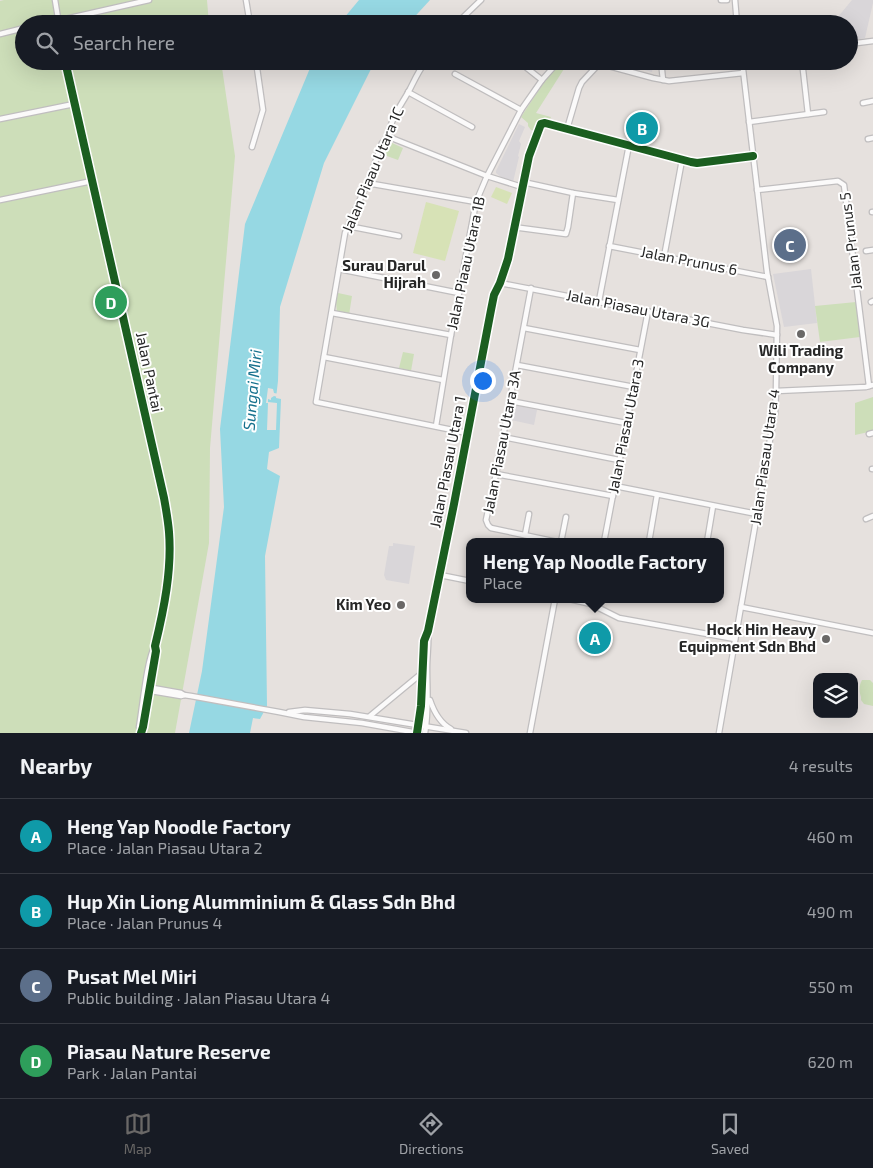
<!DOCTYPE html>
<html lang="en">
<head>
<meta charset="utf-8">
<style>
  body { margin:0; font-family:"Exo 2",sans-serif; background:#20242c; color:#f1f3f6 }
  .controls { position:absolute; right:15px; bottom:15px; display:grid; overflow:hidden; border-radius:10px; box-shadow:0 5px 20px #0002 }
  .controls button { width:45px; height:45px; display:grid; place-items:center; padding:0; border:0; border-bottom:1px solid #363941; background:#171b24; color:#f1f3f6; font:25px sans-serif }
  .you { position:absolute; left:482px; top:380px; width:18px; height:18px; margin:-12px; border:4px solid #fff; border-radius:50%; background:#1a73e8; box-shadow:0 0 0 8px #1a73e833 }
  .badge { display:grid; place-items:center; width:32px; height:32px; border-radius:50%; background:#6a6867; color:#fff; font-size:16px; font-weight:700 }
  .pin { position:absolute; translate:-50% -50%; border:2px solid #fff; box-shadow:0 1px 5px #0006 }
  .popup { position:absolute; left:466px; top:538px; width:258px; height:65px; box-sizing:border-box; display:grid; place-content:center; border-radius:10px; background:#171b24; filter:drop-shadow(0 1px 4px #0005); font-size:16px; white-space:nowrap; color:#9ea1a6 }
  .popup b { font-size:19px; color:#f1f3f6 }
  .popup::after { content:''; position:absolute; left:50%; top:100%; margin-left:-10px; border:10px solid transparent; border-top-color:#171b24 }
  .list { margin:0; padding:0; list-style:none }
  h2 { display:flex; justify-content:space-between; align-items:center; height:65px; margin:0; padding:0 20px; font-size:21px }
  h2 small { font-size:16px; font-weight:400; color:#9ea1a6 }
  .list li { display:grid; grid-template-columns:32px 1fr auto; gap:15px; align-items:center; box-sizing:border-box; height:75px; padding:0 20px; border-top:1px solid #363941 }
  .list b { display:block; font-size:19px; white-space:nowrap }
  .list p { margin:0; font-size:16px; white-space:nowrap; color:#9ea1a6 }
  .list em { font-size:16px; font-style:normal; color:#9ea1a6 }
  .icon { flex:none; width:28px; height:28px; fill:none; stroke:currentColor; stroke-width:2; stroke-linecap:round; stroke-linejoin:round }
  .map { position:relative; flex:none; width:873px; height:733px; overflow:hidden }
  .search { position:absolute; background:#171b24; box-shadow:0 5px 20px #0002; left:15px; right:15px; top:15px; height:55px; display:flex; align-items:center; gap:12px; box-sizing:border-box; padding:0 18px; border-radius:28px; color:#9ea1a6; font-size:19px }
  .sheet { height:365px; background:#171b24 }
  nav { display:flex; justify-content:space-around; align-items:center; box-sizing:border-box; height:70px; border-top:1px solid #363941; background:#171b24; font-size:14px; color:#9ea1a6 }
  nav a { display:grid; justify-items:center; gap:2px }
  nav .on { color:#6a6867 }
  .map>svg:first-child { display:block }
</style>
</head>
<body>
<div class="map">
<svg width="873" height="733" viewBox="0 0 873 733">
  <rect width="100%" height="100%" fill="#e6e1de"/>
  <g fill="#d9d6d9">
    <polygon points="852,0 873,0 873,3 865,38 849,41 849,24 838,24 837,18"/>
    <polygon points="611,61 657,61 658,65 653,66 652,72"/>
    <polygon points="519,124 525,127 519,141 521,144 518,156 519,157 513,182 502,178 496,173 496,171"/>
    <polygon points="811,269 817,323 784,327 773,274"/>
    <polygon points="514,405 537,410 534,425 511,420"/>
    <polygon points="393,543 415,546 409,584 386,580 384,575 389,546 393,546"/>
  </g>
  <g fill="#cddeb9">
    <polygon points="4,0 207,0 209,24 24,24 24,61 221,61 235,156 210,448 209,543 175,733 0,733 0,1"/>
    <polygon points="562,61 569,61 536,113 551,117 549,121 544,120 539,124 536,131 531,130 528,126 528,123 521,117 546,79"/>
    <polygon points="390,142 403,148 398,160 384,155"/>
    <polygon points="338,293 352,296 349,315 337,313 336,302"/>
    <polygon points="856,302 860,337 820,342 815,306"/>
    <polygon points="403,352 414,354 411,371 399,368"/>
    <polygon points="873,397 873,431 855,435 855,403"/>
    <path d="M862,680H870L873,683V706L864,704L861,700V697C859,691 859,685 862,680Z"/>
  </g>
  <g fill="#d7e2b6">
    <polygon points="496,187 512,193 507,204 491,197"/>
    <polygon points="426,202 459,211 445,261 413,253"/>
  </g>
  <g fill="#96d8e3">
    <polygon points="359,0 430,0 408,24 339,24"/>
    <polygon points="313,61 375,61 324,163 280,307 278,381 276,398 281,399 279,448 269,452 267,469 280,476 265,556 267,706 260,719 253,718 250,733 189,733 202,671 224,507 220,429 245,224"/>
  </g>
  <polygon fill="#e6e1de" points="268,388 273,389 274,393 279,394 279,396 281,396 281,398 274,396 271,398 271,400 268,399 268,402 277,403 276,430 267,430 268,403 266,403"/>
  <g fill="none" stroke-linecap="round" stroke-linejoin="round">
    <defs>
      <g id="minor">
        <polyline points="55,0 59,24"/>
        <polyline points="246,0 250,24"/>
        <polyline points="721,0 727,0"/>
        <polyline points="735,0 737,24"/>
        <polyline points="656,21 657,24"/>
        <polyline points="43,24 149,0"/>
        <polyline points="456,24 481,0"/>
        <polyline points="0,34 24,28"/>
        <polyline points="849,44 873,41"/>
        <path d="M65,61L164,498C166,509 168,520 169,532C172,570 164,609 155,646L156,651L143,727L141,733"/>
        <path d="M426,61C419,70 415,79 410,89C402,104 389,120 389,137L382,143L370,177L345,233L316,402L467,433"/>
        <polyline points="518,61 542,80"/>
        <polyline points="661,61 663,80"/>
        <polyline points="802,61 808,114"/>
        <polyline points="455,74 521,110"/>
        <polyline points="408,92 472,127"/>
        <polyline points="863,103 873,101"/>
        <polyline points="0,119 74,104"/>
        <polyline points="749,122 824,112"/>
        <polyline points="567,129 579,88 582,82 598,65 605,65 653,78 669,81 743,73"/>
        <polyline points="389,137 487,176 522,187"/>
        <polyline points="868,139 873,138"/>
        <polyline points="252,147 263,110 256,61"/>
        <polyline points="523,182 573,193 618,200"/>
        <polyline points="367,183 476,202"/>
        <polyline points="757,190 838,181 844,185 869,386"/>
        <polyline points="0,200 92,181"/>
        <polyline points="872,212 873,212"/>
        <polyline points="348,226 399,236"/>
        <polyline points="513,227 566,234 568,227 573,193"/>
        <polyline points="609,246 768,277"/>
        <polyline points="866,251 873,250"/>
        <polyline points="664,257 682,160"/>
        <polyline points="339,269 459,293"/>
        <polyline points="500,283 743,330 777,335"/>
        <polyline points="531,288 496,474 486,520 488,525 491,528 557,542"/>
        <polyline points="599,301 629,145"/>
        <polyline points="871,302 873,301"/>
        <polyline points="332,313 451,335"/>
        <polyline points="524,328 640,350"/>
        <polyline points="324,357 443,380"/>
        <polyline points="517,365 634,387"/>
        <polyline points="776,391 866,387 873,385"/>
        <polyline points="510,401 626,423"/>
        <polyline points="436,426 451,335 476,202 487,176 521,110 542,80 559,61"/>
        <polyline points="869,434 873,433"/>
        <polyline points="503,437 619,460"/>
        <polyline points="872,469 873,469"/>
        <polyline points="496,474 613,496"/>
        <polyline points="615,486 757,514"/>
        <polyline points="866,519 873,516"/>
        <polyline points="525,535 529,514"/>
        <polyline points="561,542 566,517"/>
        <polyline points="604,542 648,311"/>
        <polyline points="649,542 657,495"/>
        <polyline points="707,542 713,506"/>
        <polyline points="440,575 470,581"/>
        <polyline points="569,599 591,604 619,618 735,639"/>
        <polyline points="741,607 873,633"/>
        <polyline points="147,687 181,693 184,695"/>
        <polyline points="145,690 181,696 184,695 191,696 279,712 304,717 362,723 418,733"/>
        <path d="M430,700C434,712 440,723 451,729"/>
        <polyline points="289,712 305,710 350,714 466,733"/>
        <polyline points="370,716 422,673"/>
        <path d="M141,733L139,727C142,711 147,657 155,646"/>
        <polyline points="417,733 421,706 424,641 428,631 454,504 491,310 494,295 500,283 508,259 529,156 541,124 545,123 691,162 697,163 753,156"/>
        <path d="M425,733C429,711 427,690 427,668C427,656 429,644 428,632"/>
        <polyline points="530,733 555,599"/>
        <polyline points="719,733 771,434 775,414 776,391 777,326 767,272 742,61"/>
      </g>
    </defs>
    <use href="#minor" stroke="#c0bebf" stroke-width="7"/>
    <use href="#minor" stroke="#fbfafa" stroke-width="4.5"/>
    <defs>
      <g id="cycleway">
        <path d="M65,61L164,498C166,509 168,520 169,532C172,570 164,609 155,646L156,651L143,727L141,733"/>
        <polyline points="417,733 421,706 424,641 428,631 454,504 491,310 494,295 500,283 508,259 529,156 541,124 545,123 691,162 697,163 753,156"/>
      </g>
    </defs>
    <use href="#cycleway" stroke="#fff" stroke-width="11"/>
    <use href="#cycleway" stroke="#1b5e20" stroke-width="8"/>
  </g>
  <g fill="#6a6867" stroke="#fff" stroke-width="2">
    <circle cx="436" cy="275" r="5"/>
    <circle cx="801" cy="334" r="5"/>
    <circle cx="401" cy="605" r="5"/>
    <circle cx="826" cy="639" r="5"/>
  </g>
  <g text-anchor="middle" stroke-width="4" stroke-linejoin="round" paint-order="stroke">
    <g font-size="15" fill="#272727" stroke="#fff">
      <text transform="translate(373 170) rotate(-67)" y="5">Jalan Piaau Utara 1C</text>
      <text transform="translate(851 241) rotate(-97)" y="5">Jalan Prunus 5</text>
      <text transform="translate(689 261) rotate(11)" y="5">Jalan Prunus 6</text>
      <text transform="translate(466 263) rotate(-78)" y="5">Jalan Piaau Utara 1B</text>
      <text transform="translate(638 309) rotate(11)" y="5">Jalan Piasau Utara 3G</text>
      <text transform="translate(149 372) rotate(78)" y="5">Jalan Pantai</text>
      <text transform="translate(626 426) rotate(-79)" y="5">Jalan Piasau Utara 3</text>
      <text transform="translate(502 442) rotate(-79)" y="5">Jalan Piasau Utara 3A</text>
      <text transform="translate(765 457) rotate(-82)" y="5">Jalan Piasau Utara 4</text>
      <text transform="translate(448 462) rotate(-79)" y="5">Jalan Piasau Utara 1</text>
    </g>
    <g font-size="15" font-weight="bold" fill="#272727" stroke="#fff" text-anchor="end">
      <text x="426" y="271">Surau Darul<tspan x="426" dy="17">Hijrah</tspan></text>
      <text x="801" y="356" text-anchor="middle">Wili Trading<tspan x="801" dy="17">Company</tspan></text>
      <text x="391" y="610">Kim Yeo</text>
      <text x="816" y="635">Hock Hin Heavy<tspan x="816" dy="17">Equipment Sdn Bhd</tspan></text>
    </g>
    <g font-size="16" font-style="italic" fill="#16718d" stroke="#fff">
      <text transform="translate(252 390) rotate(-85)" y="6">Sungai Miri</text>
    </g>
  </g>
</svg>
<div class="controls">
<button><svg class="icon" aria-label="layers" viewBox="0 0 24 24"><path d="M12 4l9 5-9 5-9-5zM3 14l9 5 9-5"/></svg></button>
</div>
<div class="you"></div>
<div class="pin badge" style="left:595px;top:638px;background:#0f9aa8">A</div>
<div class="popup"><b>Heng Yap Noodle Factory</b>Place</div>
<div class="pin badge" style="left:642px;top:128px;background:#0f9aa8">B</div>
<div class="pin badge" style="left:790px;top:245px;background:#5c6f8a">C</div>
<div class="pin badge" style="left:111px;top:302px;background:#2e9e5b">D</div>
<div class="search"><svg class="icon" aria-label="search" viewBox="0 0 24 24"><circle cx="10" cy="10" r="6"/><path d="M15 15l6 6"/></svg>Search here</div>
</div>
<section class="sheet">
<h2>Nearby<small>4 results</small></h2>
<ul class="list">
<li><span class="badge" style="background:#0f9aa8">A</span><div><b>Heng Yap Noodle Factory</b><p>Place · Jalan Piasau Utara 2</p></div><em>460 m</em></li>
<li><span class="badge" style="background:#0f9aa8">B</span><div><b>Hup Xin Liong Alumminium &amp; Glass Sdn Bhd</b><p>Place · Jalan Prunus 4</p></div><em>490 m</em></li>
<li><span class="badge" style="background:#5c6f8a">C</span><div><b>Pusat Mel Miri</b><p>Public building · Jalan Piasau Utara 4</p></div><em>550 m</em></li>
<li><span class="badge" style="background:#2e9e5b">D</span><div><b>Piasau Nature Reserve</b><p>Park · Jalan Pantai</p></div><em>620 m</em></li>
</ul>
</section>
<nav>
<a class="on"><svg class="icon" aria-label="map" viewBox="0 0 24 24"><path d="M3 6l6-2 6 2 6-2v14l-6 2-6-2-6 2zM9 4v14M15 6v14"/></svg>Map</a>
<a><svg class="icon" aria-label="directions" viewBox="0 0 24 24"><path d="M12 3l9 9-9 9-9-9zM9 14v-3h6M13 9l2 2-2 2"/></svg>Directions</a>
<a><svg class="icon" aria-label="saved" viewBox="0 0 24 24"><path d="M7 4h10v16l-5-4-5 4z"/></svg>Saved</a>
</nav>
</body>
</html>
